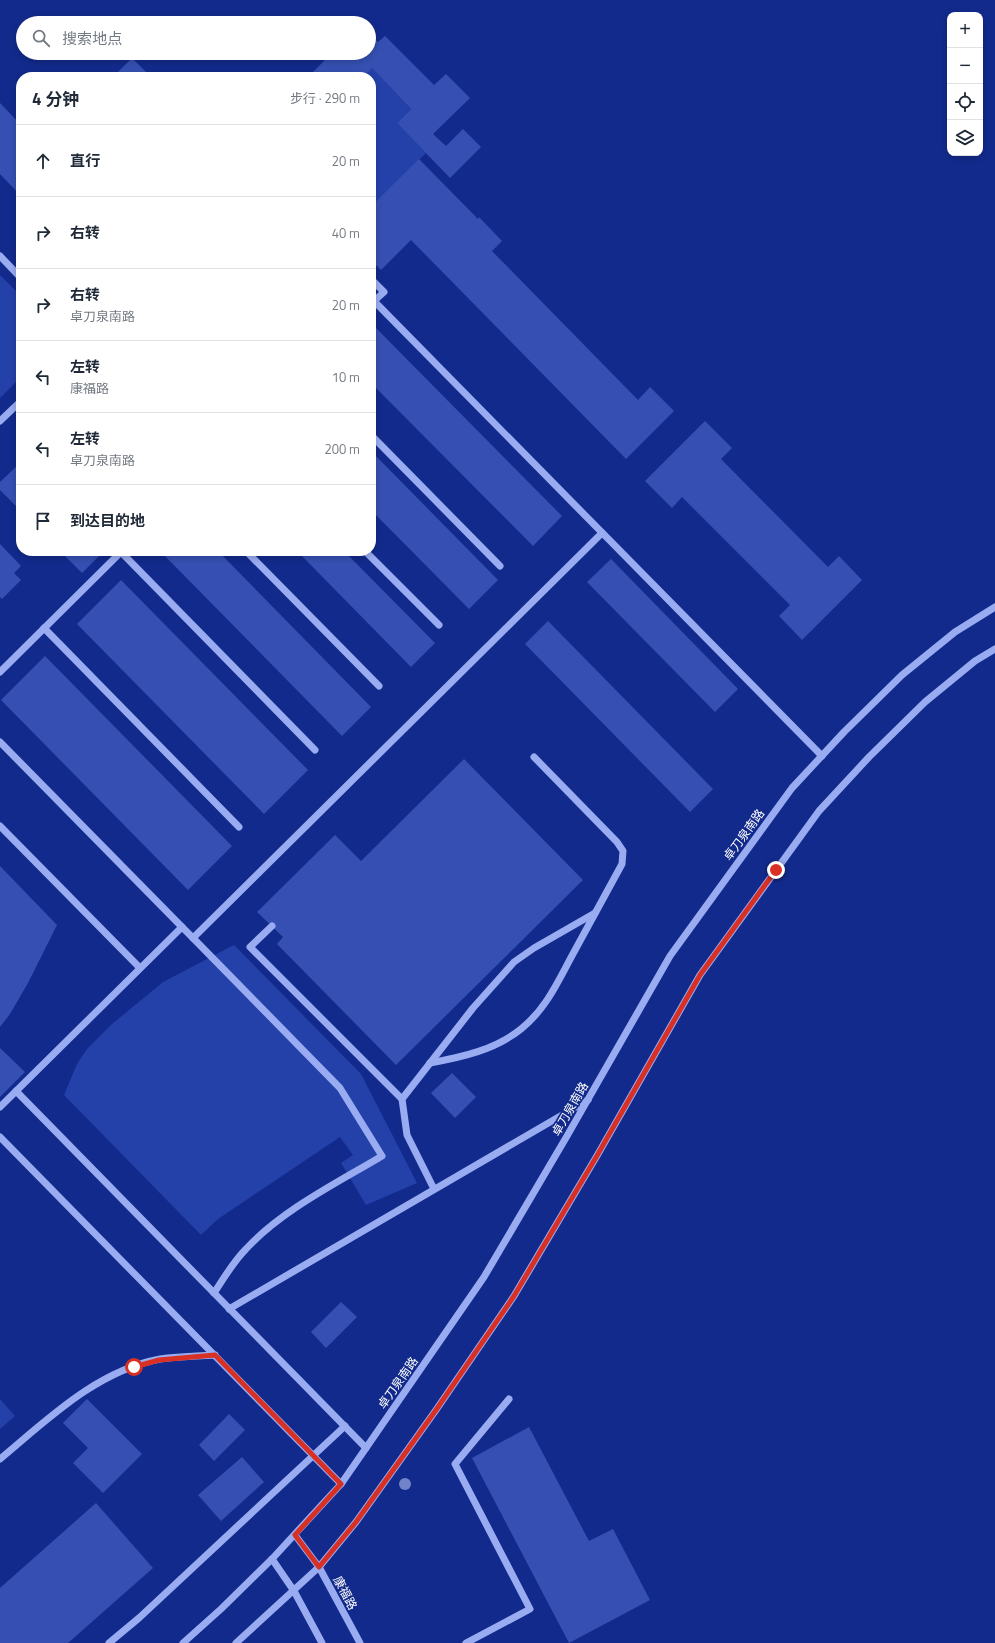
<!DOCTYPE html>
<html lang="zh">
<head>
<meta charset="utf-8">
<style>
  body { margin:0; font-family:"Titillium Web","Noto Sans SC",sans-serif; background:#f2f2f3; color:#1f2937 }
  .controls { position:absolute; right:12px; top:12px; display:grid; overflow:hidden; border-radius:8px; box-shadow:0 2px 6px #0003 }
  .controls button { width:36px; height:36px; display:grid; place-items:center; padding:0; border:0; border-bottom:1px solid #e0e1e3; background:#fff; color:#1f2937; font:20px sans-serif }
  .stop { position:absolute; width:12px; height:12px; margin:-9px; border:3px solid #d93025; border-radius:50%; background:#fff }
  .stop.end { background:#d93025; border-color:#fff; box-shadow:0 1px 4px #0008 }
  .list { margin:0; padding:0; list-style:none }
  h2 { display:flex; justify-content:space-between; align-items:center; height:52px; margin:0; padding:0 16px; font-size:17px }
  h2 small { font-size:13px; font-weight:400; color:#747a83 }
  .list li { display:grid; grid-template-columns:26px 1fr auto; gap:12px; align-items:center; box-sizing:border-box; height:72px; padding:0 16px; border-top:1px solid #e0e1e3 }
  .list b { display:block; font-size:15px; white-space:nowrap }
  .list p { margin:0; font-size:13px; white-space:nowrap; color:#747a83 }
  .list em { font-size:13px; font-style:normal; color:#747a83 }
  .icon { flex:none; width:22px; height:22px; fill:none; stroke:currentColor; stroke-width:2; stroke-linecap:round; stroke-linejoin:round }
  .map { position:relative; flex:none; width:995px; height:1643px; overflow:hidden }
  .search { position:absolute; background:#fff; box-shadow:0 2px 6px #0003; left:16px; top:16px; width:360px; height:44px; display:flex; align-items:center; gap:10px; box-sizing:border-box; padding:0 14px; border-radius:22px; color:#747a83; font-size:15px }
  .panel { position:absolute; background:#fff; box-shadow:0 2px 6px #0003; left:16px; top:72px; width:360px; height:484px; border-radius:16px }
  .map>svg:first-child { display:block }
</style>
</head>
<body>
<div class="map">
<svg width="995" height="1643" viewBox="0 0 995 1643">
  <rect width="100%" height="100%" fill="#122a8b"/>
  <g fill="#2441aa">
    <polygon points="372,68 411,109 397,123 426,153 371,206 371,77 364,77"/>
    <polygon points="0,275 21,296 21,377 0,398"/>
    <polygon points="234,945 361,1074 417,1183 366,1205 341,1163 353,1155 340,1137 218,1219 201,1235 64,1095 77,1064 87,1049 112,1024 163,982"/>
    <polygon points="0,1399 15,1416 0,1429"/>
  </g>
  <g fill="#3550b2">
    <polygon points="369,33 378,42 385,36 434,85 446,74 470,98 433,134 446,146 463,129 481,147 450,178 397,123 411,109 372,68 364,77 312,77 310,75 332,53 369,53"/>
    <polygon points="132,58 151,77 113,77"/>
    <polygon points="0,103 21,125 21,196 0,174"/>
    <polygon points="419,159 478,219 479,217 502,241 492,251 638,400 650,387 674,411 626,459 411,240 381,270 371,260 371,206"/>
    <polygon points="375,327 562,516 533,546 371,383 371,331"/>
    <polygon points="705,421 732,448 721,459 828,567 839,556 862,580 802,640 779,616 790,605 682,497 672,508 645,481"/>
    <polygon points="371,451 498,580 469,609 371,510"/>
    <polygon points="21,462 21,511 0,490 0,482"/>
    <polygon points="0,544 21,566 14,573 21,580 2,599 0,597"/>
    <polygon points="60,551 104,551 82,573"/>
    <polygon points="160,551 218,551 371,707 342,736"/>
    <polygon points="297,551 344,551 435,643 411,667"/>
    <polygon points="611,559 738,689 715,712 587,582"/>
    <polygon points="121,580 308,770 264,814 77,624"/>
    <polygon points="548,621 713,789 690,812 525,644"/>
    <polygon points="45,656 232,846 188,890 1,700"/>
    <polygon points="464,759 583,880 396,1065 277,944 283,937 257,912 335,835 361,861"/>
    <polygon points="0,866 57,925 28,983 10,1014 0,1027"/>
    <polygon points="0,1048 25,1072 0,1097"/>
    <polygon points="452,1073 476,1097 455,1118 431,1093"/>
    <polygon points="341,1302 357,1317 326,1348 311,1332"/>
    <polygon points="87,1399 142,1454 103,1493 73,1463 88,1448 63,1423"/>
    <polygon points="229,1414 245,1430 214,1461 199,1445"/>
    <polygon points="529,1427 589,1541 613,1529 650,1600 569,1643 472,1458"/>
    <polygon points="242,1457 264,1482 221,1521 198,1495"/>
    <polygon points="96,1503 153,1568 68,1643 0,1643 0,1588"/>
  </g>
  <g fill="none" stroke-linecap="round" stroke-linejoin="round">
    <g stroke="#99acf1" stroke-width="7">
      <polyline points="0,256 21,278"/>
      <polyline points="371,279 384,292 374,301"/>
      <polyline points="371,304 374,301 822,756"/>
      <polyline points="0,421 21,401"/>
      <polyline points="371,435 500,566"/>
      <polyline points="246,551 379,686"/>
      <polyline points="365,551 439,625"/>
      <polyline points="121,552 315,750"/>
      <polyline points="44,628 239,827"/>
      <polyline points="0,672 122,551"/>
      <polyline points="0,742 182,927 0,1107"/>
      <polyline points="0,826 140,968"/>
      <polyline points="272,926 250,947 402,1099"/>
      <polyline points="182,927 193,938 602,533"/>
      <path d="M193,938L340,1088L382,1156C337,1183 282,1210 246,1249C233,1262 224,1278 214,1293"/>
      <path d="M430,1063C462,1057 495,1050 521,1029C547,1008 558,981 574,952C590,923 606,893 622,864L623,851L617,842L534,757"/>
      <polyline points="16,1091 366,1448"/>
      <polyline points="0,1137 341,1484"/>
      <polyline points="434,1189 407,1135 402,1099 473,1008 514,962 534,948 595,913"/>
      <polyline points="229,1309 588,1100"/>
      <path d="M0,1459C47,1420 96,1371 160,1359C178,1356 197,1356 215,1355"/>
      <polyline points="295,1535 319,1567 360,1643"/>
      <polyline points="272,1559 294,1591 322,1643"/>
      <polyline points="109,1643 139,1618 345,1426"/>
      <polyline points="183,1643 221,1609 272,1559 341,1484 366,1448 484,1277 567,1136 670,956 792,788 844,732 902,675 955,632 995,607"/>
      <polyline points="236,1643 319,1567 356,1522 436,1410 514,1296 598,1154 700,975 819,811 869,757 925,702 975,661 995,649"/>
      <polyline points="466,1643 530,1609 455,1464 509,1399"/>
    </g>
  </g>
  <circle fill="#7184c9" cx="405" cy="1484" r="6"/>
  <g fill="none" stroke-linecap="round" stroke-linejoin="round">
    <polyline stroke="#d93025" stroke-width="5" points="134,1367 159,1360 215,1355 341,1484 295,1535 319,1567 356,1522 436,1410 514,1296 598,1154 700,975 776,870"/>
  </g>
  <g text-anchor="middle" stroke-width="3.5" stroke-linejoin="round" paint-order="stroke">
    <g font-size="12" fill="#fff" stroke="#122a8b">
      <text transform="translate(744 835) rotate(-54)" y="4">卓刀泉南路</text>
      <text transform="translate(570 1109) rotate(-60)" y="4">卓刀泉南路</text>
      <text transform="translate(398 1383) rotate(-55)" y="4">卓刀泉南路</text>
      <text transform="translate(345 1593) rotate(62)" y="4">康福路</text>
    </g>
  </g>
</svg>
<div class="controls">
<button>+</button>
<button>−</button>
<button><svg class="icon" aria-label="locate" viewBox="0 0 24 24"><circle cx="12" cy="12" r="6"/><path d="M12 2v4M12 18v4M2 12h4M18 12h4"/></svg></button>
<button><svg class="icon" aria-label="layers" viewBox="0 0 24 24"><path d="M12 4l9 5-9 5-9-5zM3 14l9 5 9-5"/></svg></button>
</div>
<div class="stop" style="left:134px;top:1367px"></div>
<div class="stop end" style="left:776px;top:870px"></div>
<div class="search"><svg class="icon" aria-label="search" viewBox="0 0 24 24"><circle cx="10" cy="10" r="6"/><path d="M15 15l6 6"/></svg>搜索地点</div>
<section class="panel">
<h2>4 分钟<small>步行 · 290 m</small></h2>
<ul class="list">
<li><svg class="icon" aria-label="ahead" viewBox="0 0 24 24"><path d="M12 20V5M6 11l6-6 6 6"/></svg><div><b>直行</b></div><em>20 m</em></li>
<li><svg class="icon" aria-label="right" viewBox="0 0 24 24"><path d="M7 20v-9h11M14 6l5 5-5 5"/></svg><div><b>右转</b></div><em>40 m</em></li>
<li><svg class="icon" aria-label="right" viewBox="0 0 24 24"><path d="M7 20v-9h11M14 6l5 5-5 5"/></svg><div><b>右转</b><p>卓刀泉南路</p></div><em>20 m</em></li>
<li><svg class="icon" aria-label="left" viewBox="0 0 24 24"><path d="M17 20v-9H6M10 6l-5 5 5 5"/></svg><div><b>左转</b><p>康福路</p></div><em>10 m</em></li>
<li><svg class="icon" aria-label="left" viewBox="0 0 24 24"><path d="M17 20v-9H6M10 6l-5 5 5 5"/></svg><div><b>左转</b><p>卓刀泉南路</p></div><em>200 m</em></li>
<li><svg class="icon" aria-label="arrive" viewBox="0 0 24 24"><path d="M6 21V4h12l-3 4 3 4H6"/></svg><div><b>到达目的地</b></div></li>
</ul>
</section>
</div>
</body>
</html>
